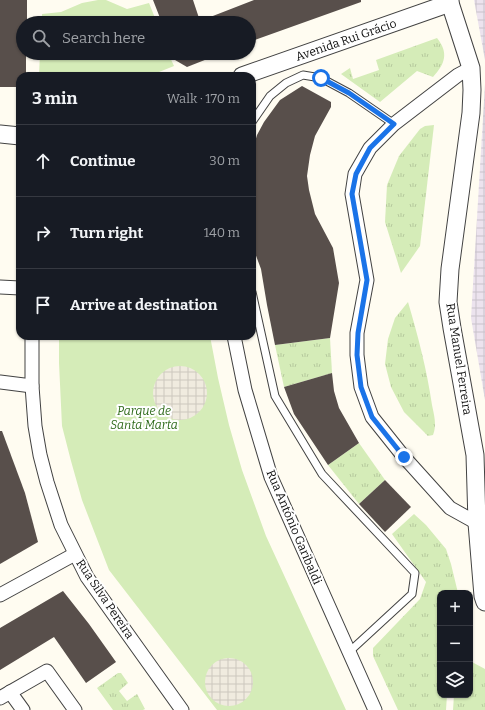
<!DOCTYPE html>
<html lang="en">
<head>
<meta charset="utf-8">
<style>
  body { margin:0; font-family:Bitter,serif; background:#20242c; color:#f1f3f6 }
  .controls { position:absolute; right:12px; bottom:12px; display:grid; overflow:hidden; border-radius:8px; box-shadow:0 1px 3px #0004 }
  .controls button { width:36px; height:36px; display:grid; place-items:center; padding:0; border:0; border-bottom:1px solid #363941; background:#171b24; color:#f1f3f6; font:20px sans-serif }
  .stop { position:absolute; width:12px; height:12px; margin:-9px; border:3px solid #1a73e8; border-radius:50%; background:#fff }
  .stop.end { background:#1a73e8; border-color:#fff; box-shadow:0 1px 4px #0008 }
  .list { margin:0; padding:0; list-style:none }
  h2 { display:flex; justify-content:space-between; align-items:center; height:52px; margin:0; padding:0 16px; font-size:17px }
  h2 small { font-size:13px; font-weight:400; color:#9ea1a6 }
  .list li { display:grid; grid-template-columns:26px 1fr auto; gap:12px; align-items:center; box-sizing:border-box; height:72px; padding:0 16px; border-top:1px solid #363941 }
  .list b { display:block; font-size:15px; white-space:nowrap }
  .list em { font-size:13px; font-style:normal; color:#9ea1a6 }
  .icon { flex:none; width:22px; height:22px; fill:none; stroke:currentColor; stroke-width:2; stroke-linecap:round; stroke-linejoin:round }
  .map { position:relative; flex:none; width:485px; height:710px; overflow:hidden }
  .search { position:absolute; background:#171b24; box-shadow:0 1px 3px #0004; left:16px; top:16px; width:240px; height:44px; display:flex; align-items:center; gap:10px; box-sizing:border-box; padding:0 14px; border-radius:22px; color:#9ea1a6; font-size:15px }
  .panel { position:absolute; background:#171b24; box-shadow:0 1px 3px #0004; left:16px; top:72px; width:240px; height:268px; border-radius:12px }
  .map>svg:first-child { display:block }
</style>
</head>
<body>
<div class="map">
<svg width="485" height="710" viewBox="0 0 485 710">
  <defs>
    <pattern id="industrial-grid" width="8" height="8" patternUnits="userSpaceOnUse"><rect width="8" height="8" fill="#ece3ee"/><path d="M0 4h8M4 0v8" fill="none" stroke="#c9c2cb"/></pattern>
    <pattern id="grass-tufts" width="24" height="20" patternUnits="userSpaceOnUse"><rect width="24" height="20" fill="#d5ecb8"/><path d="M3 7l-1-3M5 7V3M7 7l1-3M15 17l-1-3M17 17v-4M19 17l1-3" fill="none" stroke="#b6c99d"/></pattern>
    <pattern id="plaza-grid" width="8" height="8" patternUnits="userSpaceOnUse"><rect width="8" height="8" fill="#f0ebdf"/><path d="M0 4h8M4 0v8" fill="none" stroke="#cdc8be"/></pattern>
  </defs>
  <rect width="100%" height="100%" fill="#fffcf1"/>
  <g fill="url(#industrial-grid)">
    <polygon points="474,0 485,0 485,60"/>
    <polygon points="485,84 485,400 471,318"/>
  </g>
  <g fill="url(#grass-tufts)">
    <path d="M437,38C449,53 445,64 433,77L417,71L380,102L341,74L350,68L353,79L379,70L376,60Z"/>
    <polygon points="434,125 420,246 401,273 385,222 387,185 399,156 420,129 425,126"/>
    <path d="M408,302C418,336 427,370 432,405C434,415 437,425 433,435L428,436L404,412L391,387L385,364L388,339L395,318Z"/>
    <polygon points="330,338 332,373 284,387 275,345"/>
    <polygon points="359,443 385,480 359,504 328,465"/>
    <polygon points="414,514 426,525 446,549 451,564 458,593 440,593 440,695 447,695 446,710 398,710 373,656 373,648 420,599 426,582 392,534"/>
    <polygon points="470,659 472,662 485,669 485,710 453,710 454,695 470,695"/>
    <polygon points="118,673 121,673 128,683 119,691 127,701 137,694 145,709 143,710 113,710 97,688"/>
  </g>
  <g fill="#d5ecb8">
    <polygon points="98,0 106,0 127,9 149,3 157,23 42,23 42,14 61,12 82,3"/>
    <polygon points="40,53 168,53 174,66 149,76 39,76"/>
    <polygon points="59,336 210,336 218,378 229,425 242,470 266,536 346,710 217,710 109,570 82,500 71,461 62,426 59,363"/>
  </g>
  <g fill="url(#plaza-grid)">
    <circle cx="180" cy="393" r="27"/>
    <circle cx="229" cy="682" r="24"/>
  </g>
  <g fill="#584f4b">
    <polygon points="0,0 27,0 27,23 23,23 23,53 26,53 26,76 20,76 20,87 0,87"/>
    <polygon points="153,0 193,0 200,21 254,0 361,0 361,2 249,42 249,23 162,23"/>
    <polygon points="163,53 220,53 220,54 187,67"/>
    <polygon points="302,86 331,102 331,107 315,136 310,155 307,176 309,190 315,214 333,248 339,283 330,338 275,345 267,305 261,269 252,245 252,152 257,135 264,122 280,100"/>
    <polygon points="332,373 334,391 339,408 359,443 328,465 294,414 284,387"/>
    <polygon points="0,431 2,431 25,493 38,542 0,564"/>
    <polygon points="385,480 411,507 385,532 359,504"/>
    <polygon points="63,591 89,624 116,662 86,683 54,637 0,670 0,628"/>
  </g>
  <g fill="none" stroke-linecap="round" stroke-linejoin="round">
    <defs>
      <g id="service">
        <polyline points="252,122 270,96 286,83 303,75 321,78 349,93 394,124"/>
        <polyline points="252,292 275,396 322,474 415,573 412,594 349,652"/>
      </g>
      <g id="minor">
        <polyline points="471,68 458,75 394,124 370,148 355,174 352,194 367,280 357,333 357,355 361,387 372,417 404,457 450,508 477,523"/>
        <polyline points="0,287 20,288"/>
        <polyline points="32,336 32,386 35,426 40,455 47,482 61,525 87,577 182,710"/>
        <polyline points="234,336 245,390 271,477 375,710"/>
        <polyline points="0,382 32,386"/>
        <polyline points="0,595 75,554"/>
        <polyline points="10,692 23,710"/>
        <polyline points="0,698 47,671 75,710"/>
      </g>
      <g id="tertiary">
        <polyline points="450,0 450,3 471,68 472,90 471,113 450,269 448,302 452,328 475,455 477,523 483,596 485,602"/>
        <polyline points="242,76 450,3"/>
        <polyline points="0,134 20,136"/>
      </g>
    </defs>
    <use href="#service" stroke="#424242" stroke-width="9"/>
    <use href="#minor" stroke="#424242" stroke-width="15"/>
    <use href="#tertiary" stroke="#424242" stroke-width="19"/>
    <use href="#service" stroke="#fff" stroke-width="7"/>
    <use href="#minor" stroke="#fff" stroke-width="13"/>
    <use href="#tertiary" stroke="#fff" stroke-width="17"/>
  </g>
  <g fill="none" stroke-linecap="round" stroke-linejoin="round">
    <polyline stroke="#1a73e8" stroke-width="5" points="321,78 349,93 394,124 370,148 356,174 352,194 367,280 358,333 357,355 361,387 372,417 404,457"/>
  </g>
  <g text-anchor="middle" stroke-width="4" stroke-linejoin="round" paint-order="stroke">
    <g font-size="12" fill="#0f0f0f" stroke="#fff">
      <text transform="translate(346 40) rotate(-19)" y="4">Avenida Rui Grácio</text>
      <text transform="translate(459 359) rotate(81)" y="4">Rua Manuel Ferreira</text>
      <text transform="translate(294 527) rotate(67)" y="4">Rua António Garibaldi</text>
      <text transform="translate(105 599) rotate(56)" y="4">Rua Silva Pereira</text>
    </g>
    <g font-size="12" font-style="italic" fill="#2f6b1b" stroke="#fff">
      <text x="144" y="415">Parque de<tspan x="144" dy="14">Santa Marta</tspan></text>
    </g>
  </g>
</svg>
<div class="controls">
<button>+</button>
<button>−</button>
<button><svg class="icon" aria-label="layers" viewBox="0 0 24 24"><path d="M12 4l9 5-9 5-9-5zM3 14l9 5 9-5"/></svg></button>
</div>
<div class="stop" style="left:321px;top:78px"></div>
<div class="stop end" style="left:404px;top:457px"></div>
<div class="search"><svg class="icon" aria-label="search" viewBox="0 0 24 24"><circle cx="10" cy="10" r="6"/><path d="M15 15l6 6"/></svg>Search here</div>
<section class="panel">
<h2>3 min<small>Walk · 170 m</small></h2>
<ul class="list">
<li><svg class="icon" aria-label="ahead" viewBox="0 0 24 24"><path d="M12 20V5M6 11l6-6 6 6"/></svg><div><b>Continue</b></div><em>30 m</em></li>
<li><svg class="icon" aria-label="right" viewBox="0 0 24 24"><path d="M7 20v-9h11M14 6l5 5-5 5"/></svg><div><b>Turn right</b></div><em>140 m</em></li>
<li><svg class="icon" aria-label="arrive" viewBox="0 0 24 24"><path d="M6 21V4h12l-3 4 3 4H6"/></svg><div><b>Arrive at destination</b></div></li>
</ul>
</section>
</div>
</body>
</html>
